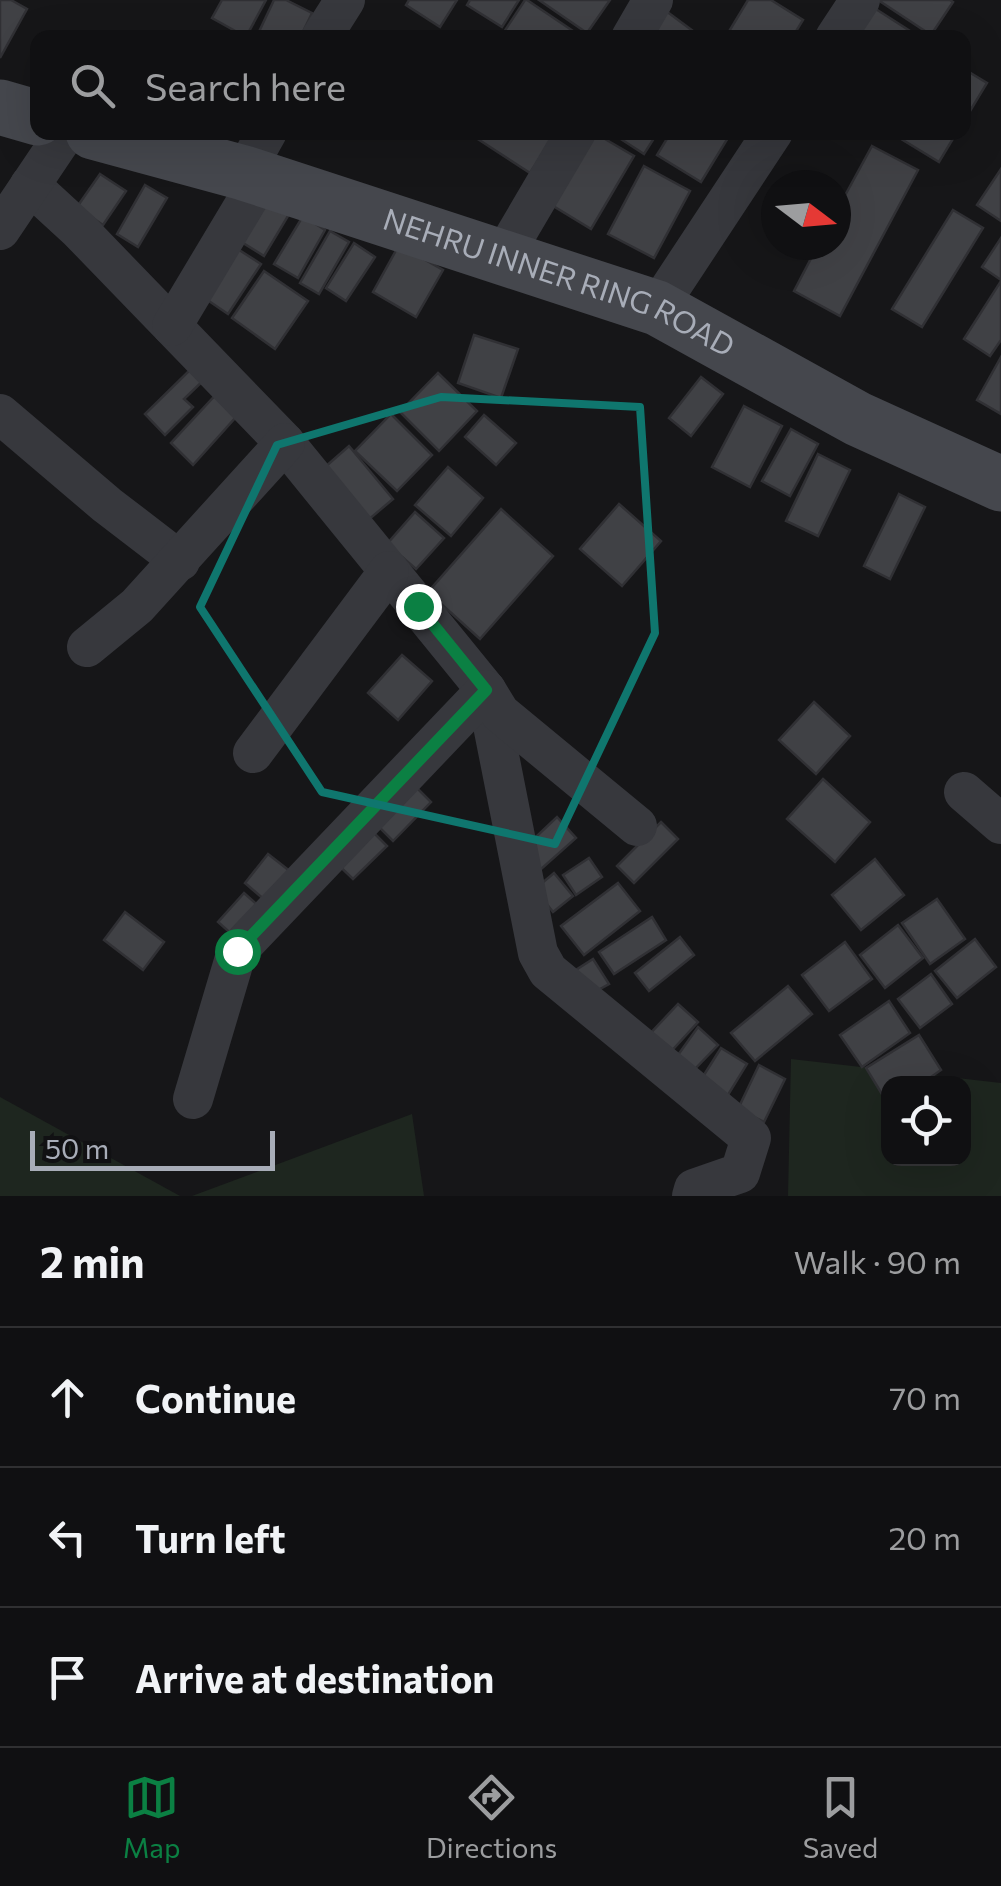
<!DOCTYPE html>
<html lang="en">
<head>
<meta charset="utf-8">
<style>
  body { margin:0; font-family:Commissioner,sans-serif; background:#1e1e20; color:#f1f3f6 }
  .controls { position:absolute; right:30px; bottom:30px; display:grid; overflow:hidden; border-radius:20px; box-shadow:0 10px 40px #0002 }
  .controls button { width:90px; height:90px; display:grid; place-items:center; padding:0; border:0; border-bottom:2px solid #303032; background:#101012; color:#f1f3f6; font:50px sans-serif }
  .compass { position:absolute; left:761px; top:170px; width:90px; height:90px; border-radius:50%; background:#101012; box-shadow:0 10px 40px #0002; rotate:106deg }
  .scale { position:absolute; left:30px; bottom:25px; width:245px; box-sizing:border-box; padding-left:10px; border:5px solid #a8adb8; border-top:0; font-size:28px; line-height:35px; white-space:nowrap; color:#a8adb8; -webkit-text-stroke:8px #111113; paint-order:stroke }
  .stop { position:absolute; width:30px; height:30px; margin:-22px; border:8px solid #0b8043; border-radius:50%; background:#fff }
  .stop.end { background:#0b8043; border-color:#fff; box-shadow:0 2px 10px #0008 }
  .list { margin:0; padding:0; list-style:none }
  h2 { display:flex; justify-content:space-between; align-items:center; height:130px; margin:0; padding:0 40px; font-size:42px }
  h2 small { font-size:32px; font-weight:400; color:#9c9d9f }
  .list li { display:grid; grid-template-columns:65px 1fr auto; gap:30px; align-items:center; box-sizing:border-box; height:140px; padding:0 40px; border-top:2px solid #303032 }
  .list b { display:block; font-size:38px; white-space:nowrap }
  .list em { font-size:32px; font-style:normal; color:#9c9d9f }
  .icon { flex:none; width:55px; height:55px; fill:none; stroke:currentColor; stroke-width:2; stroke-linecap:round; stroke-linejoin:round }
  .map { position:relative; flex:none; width:1001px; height:1196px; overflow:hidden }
  .search { position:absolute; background:#101012; box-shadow:0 10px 40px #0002; left:30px; right:30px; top:30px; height:110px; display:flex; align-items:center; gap:25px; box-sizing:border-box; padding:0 35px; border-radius:20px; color:#9c9d9f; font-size:38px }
  .sheet { height:550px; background:#101012 }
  nav { display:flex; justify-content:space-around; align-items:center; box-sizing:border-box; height:140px; border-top:2px solid #303032; background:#101012; font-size:28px; color:#9c9d9f }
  nav a { display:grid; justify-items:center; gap:5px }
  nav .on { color:#0b8043 }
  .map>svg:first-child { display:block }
</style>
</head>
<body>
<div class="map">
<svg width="1001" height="1196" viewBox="0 0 1001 1196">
  <rect width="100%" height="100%" fill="#161618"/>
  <g fill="#1e261f" fill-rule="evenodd">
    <path d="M791,1059L1001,1083V1196H788ZM888,1084H964V1158H888Z"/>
    <polygon points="0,1097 180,1196 0,1196"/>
    <polygon points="412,1114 424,1196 192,1196"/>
  </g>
  <g fill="#404145" stroke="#303034" stroke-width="2.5">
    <polygon points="0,0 11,0 27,9 0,58"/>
    <polygon points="222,0 266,0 246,37 212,18"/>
    <polygon points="274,0 286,0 312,13 300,38 256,38"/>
    <polygon points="409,0 457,0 440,27 406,5"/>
    <polygon points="470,0 519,0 502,27 467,5"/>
    <polygon points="525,0 527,0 582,37 500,38"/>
    <polygon points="539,0 610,0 587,33"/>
    <polygon points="748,0 771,0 803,20 792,38 725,38"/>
    <polygon points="878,0 950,0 953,2 931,35"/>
    <polygon points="868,4 921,38 847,38"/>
    <polygon points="662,8 701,37 701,38 641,38"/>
    <polygon points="964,69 987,83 964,121"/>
    <polygon points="467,132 551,132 555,135 530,173"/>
    <polygon points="593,132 634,156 591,229 550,204"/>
    <polygon points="610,132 658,132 644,154"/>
    <polygon points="671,132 730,132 731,133 701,182 657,155"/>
    <polygon points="901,132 957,132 939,162 898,137"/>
    <polygon points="872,146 918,170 840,316 794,291 818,245 836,245 836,212"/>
    <polygon points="644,166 690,191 654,258 608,234"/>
    <polygon points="1001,169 1001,221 977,205"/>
    <polygon points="100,174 126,191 103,225 77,207"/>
    <polygon points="145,185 167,198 138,247 117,234"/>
    <polygon points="262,194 291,211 264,256 235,238"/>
    <polygon points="953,210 983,228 922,327 892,309"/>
    <polygon points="303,216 325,230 298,278 274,264"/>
    <polygon points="330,231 349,242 319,294 300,283"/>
    <polygon points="1001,238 1001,280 982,267"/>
    <polygon points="354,243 375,257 346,301 326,288"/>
    <polygon points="399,245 443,270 416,317 373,292"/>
    <polygon points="233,246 261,264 228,314 200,295"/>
    <polygon points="264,271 308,301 275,349 232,318"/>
    <polygon points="1001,281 1001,340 990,356 964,339"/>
    <polygon points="474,335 518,349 501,398 458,383"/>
    <polygon points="1001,357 1001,414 977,400"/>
    <polygon points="195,365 207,377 184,399 193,407 165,435 145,414"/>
    <polygon points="438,373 477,411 439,451 400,412"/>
    <polygon points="701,377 723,394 691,436 669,418"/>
    <polygon points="222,388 244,408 193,465 171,443"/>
    <polygon points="744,406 782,426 750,487 712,467"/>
    <polygon points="391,414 432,455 397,491 355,451"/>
    <polygon points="484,415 516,443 496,465 465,437"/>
    <polygon points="791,429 818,444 790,496 762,481"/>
    <polygon points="349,446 393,499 367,521 324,468"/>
    <polygon points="818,454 850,470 818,536 786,521"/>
    <polygon points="448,467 483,498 451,536 415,505"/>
    <polygon points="899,494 925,507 890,579 864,566"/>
    <polygon points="619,504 661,541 622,586 580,549"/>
    <polygon points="501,509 553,556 480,639 428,592"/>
    <polygon points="415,512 444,538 416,569 387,544"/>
    <polygon points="402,655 432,681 398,720 368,693"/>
    <polygon points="814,702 850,736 816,774 779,740"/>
    <polygon points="406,777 431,802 393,841 368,816"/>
    <polygon points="823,779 870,822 835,862 787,819"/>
    <polygon points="557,817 576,838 540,870 522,850"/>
    <polygon points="363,822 387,846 353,879 329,856"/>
    <polygon points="661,822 678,839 634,883 617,866"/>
    <polygon points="268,854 291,872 267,902 245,883"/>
    <polygon points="589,858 602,877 576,895 563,875"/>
    <polygon points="875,859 904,895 861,930 832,895"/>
    <polygon points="554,873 573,896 553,912 535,889"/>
    <polygon points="618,883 640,911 584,955 561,926"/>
    <polygon points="244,893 262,909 236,938 218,922"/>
    <polygon points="937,899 965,939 930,964 902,923"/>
    <polygon points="125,912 164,942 143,970 104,940"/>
    <polygon points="652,917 666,940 614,974 599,952"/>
    <polygon points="898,925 923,958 885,988 860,955"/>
    <polygon points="680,937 694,955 649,991 635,973"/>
    <polygon points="975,939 996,967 957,998 935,971"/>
    <polygon points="845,942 872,979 829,1011 802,975"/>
    <polygon points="593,959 609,984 591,994 568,975"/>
    <polygon points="931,974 952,1004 920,1028 898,999"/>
    <polygon points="788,986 812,1014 755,1061 731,1033"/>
    <polygon points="889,1001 910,1033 862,1067 840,1035"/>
    <polygon points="678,1004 698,1022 666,1057 646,1038"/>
    <polygon points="698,1027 718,1045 691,1073 673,1062"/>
    <polygon points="919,1035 941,1070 921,1084 888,1084 888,1104 866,1068"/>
    <polygon points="721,1048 747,1064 723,1103 697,1086"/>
    <polygon points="759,1065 785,1079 764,1122 738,1109"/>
  </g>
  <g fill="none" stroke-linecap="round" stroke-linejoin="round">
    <g stroke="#37383d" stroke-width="40">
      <polyline points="321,38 345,0"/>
      <polyline points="631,38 653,0"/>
      <polyline points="835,38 860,0"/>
      <polyline points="244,173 267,132"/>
      <polyline points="30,185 79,230 285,443 486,690 538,953 548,971 751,1138 740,1173 694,1189 692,1196"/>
      <polyline points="0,230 66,132"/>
      <polyline points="502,258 576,132"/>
      <polyline points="657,308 773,132"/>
      <polyline points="172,326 260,179"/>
      <polyline points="0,414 107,505 180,561"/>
      <polyline points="87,647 137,606 285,443"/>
      <polyline points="253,753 389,571"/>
      <polyline points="964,792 1001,824"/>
      <polyline points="193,1099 237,951 486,690 500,713 637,826"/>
    </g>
    <g stroke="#45474d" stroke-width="55">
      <polyline points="0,107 38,118"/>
      <path id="s1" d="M93,132L244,173L657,308L858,419L1001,484"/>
    </g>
  </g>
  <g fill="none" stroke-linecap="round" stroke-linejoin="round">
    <polyline stroke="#0b8043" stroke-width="12" points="237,951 486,690 418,606"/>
  </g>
  <path fill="none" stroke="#0f766e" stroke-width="8" stroke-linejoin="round" d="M441,397L640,407L655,633L555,844L322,792L200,607L277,445Z"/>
  <g text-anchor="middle" stroke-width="9" stroke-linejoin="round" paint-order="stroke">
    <g font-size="30" fill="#a8adb8" stroke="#111113">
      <text dy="10" stroke="none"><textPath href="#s1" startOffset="490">NEHRU INNER RING ROAD</textPath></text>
    </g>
  </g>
</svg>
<div class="controls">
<button><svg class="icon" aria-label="locate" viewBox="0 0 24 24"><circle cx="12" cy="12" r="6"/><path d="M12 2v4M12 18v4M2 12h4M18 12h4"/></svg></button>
</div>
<svg class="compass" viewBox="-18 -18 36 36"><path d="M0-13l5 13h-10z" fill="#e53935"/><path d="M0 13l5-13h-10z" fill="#9c9d9f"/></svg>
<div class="scale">50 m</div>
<div class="stop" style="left:237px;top:951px"></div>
<div class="stop end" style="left:418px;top:606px"></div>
<div class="search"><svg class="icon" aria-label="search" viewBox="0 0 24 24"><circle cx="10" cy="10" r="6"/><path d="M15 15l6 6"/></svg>Search here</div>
</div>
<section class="sheet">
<h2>2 min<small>Walk · 90 m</small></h2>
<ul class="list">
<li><svg class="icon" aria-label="ahead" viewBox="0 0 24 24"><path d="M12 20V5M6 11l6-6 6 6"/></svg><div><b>Continue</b></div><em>70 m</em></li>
<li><svg class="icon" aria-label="left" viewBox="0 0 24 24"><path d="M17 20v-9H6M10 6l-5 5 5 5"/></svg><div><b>Turn left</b></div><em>20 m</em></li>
<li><svg class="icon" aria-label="arrive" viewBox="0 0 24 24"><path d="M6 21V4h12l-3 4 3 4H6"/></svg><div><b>Arrive at destination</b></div></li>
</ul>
</section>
<nav>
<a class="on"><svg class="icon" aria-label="map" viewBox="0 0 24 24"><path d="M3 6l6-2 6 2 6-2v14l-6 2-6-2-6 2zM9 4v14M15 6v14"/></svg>Map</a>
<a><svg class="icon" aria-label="directions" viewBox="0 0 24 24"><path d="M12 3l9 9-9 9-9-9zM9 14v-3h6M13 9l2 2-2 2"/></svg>Directions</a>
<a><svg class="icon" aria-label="saved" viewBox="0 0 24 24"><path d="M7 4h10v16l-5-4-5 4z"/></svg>Saved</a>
</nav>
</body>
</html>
